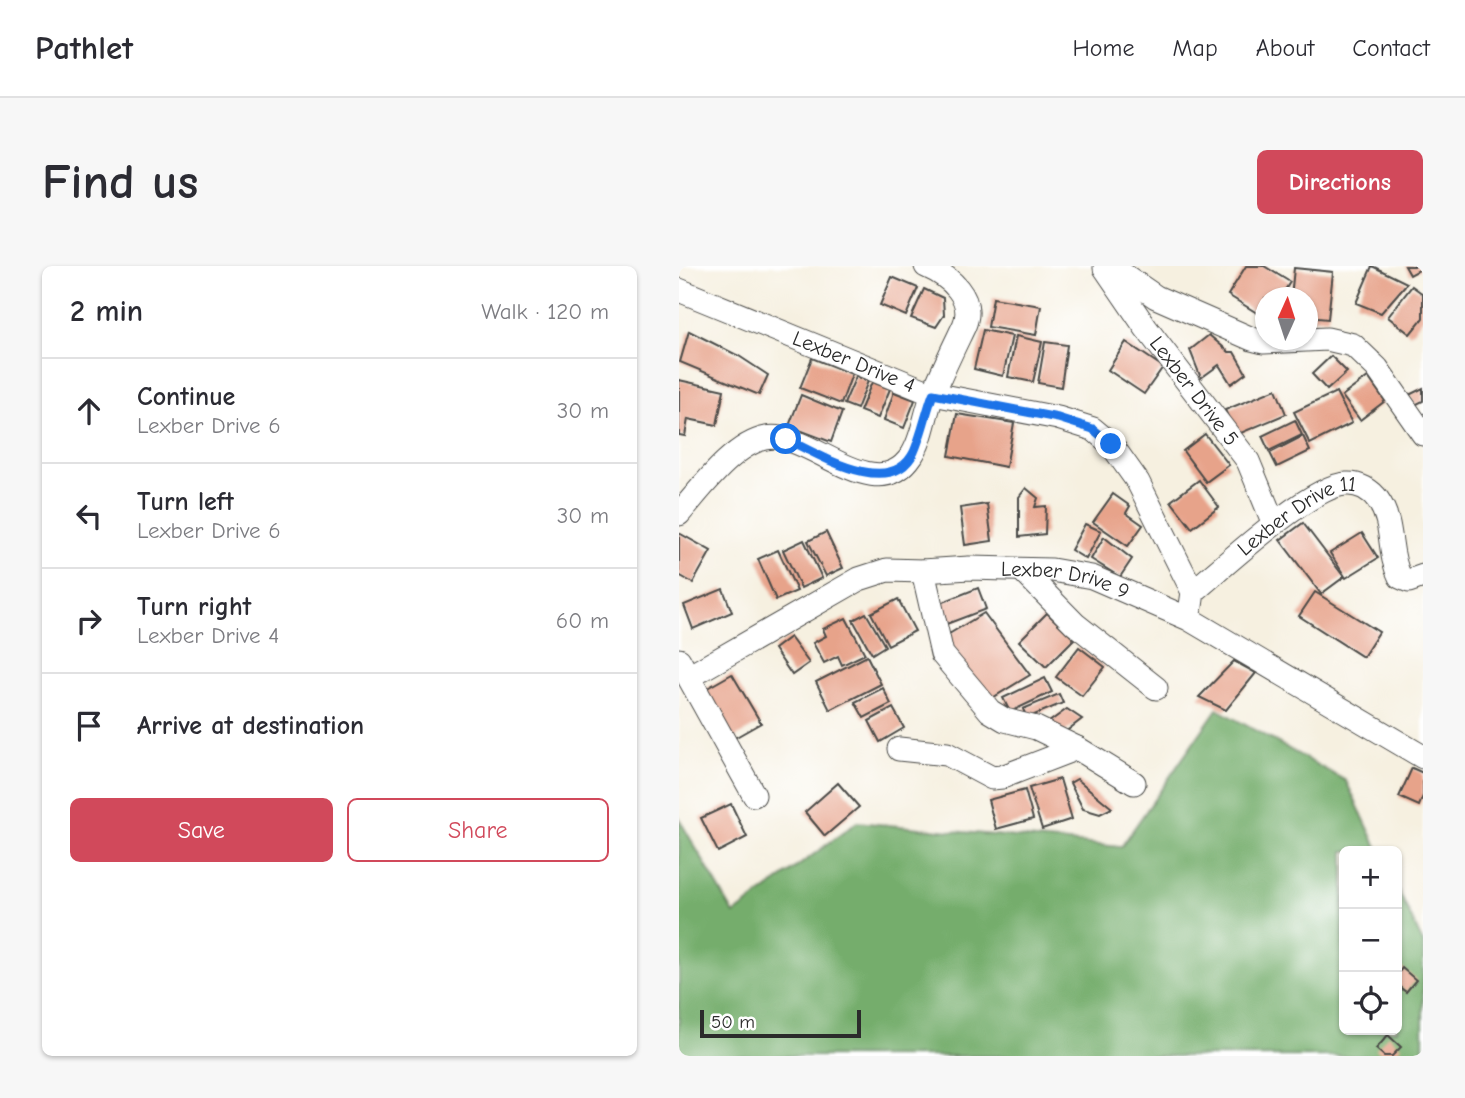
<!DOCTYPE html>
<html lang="en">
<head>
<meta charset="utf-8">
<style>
  body { margin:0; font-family:"Comic Neue",sans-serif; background:#f7f7f7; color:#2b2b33 }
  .controls { position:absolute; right:21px; bottom:21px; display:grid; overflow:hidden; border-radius:10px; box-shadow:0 2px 5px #0004 }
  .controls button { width:63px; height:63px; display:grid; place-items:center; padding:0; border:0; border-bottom:2px solid #e1e1e2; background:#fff; color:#2b2b33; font:35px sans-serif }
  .compass { position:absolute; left:576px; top:21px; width:63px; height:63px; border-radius:50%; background:#fff; box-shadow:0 2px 5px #0004; rotate:3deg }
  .scale { position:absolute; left:21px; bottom:18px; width:161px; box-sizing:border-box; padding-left:7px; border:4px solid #2b2b2b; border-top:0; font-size:19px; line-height:24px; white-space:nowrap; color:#2b2b2b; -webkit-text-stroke:5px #fff; paint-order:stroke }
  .stop { position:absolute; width:21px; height:21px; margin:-16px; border:5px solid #1a73e8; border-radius:50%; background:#fff }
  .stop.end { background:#1a73e8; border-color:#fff; box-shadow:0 2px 7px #0008 }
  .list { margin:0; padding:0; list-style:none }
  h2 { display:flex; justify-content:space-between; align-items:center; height:91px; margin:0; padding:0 28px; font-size:30px }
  h2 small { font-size:23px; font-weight:400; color:#7c7c81 }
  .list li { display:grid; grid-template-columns:46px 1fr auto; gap:21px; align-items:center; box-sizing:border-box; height:105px; padding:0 28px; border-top:2px solid #e1e1e2 }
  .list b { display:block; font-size:26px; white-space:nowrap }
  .list p { margin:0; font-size:23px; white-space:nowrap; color:#7c7c81 }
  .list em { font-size:23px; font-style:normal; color:#7c7c81 }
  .actions { display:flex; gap:14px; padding:21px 28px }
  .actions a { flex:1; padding:16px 0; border:2px solid #d1495b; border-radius:10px; text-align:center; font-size:24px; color:#d1495b }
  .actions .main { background:#d1495b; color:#fff }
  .icon { flex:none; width:38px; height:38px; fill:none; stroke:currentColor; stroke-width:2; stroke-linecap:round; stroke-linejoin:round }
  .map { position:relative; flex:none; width:744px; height:790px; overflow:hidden; border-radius:10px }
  header { display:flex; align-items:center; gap:42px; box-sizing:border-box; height:98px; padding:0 35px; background:#fff; border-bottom:2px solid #e1e1e2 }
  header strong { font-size:33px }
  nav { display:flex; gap:38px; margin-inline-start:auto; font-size:24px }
  .intro { display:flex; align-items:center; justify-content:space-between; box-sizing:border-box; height:168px; padding:0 42px }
  h1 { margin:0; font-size:49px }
  .button { padding:18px 32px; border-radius:10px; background:#d1495b; color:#fff; font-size:24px; font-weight:700 }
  main { display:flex; gap:42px; padding:0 42px }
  aside { flex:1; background:#fff; border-radius:10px; box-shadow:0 2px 5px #0004 }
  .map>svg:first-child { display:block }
</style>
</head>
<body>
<header>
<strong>Pathlet</strong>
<nav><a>Home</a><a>Map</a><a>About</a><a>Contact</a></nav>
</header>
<div class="intro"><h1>Find us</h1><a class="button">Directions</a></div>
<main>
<aside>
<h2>2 min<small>Walk · 120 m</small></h2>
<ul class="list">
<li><svg class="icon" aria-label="ahead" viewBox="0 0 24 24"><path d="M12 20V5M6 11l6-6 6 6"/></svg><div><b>Continue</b><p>Lexber Drive 6</p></div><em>30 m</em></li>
<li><svg class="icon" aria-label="left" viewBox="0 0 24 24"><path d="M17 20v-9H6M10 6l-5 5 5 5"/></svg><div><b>Turn left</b><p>Lexber Drive 6</p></div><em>30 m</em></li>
<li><svg class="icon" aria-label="right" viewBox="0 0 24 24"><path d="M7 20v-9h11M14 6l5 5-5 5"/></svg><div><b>Turn right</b><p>Lexber Drive 4</p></div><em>60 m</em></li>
<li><svg class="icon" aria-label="arrive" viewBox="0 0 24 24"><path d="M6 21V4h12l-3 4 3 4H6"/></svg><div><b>Arrive at destination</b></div></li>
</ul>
<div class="actions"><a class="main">Save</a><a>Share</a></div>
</aside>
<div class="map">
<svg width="744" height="790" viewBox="0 0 744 790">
  <rect width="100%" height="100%" fill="#fff"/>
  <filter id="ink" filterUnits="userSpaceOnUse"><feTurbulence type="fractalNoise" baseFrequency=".0143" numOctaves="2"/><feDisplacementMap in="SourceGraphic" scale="14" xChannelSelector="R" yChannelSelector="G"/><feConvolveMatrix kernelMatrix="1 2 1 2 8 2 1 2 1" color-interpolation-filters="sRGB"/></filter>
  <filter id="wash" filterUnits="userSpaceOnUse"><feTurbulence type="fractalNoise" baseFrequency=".00686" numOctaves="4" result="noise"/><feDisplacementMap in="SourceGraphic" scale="28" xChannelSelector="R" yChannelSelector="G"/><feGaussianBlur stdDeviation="1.57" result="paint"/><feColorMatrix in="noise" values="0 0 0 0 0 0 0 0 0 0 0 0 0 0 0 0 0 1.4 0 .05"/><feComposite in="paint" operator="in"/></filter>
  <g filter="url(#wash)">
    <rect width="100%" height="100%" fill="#f6f0e0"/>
    <polygon fill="#74ad6c" stroke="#506c4c" stroke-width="2" points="538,443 667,515 700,585 665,585 665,764 718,764 718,622 744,677 744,790 0,790 0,553 55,648 178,556 442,581"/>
    <g id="blocks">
      <g fill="#e7a38a">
        <polygon points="567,0 585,0 611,16 601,32 586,32 586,52 549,29"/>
        <polygon points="693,0 728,17 702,47 677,37"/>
        <polygon points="726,0 744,0 744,2 731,9"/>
        <polygon points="615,2 654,6 649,53 628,51 628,32 612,32"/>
        <polygon points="213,11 239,22 227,50 201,39"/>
        <polygon points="733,20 744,28 744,52 731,68 709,51"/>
        <polygon points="245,23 264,32 265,49 257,61 232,52"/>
        <polygon points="314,32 362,40 357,69 309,61"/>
        <polygon points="304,64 333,70 324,110 295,103"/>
        <polygon points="10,65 60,90 89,109 80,129 1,96"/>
        <polygon points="530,69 550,86 555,86 567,107 552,118 540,99 522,112 511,84"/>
        <polygon points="337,70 363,76 354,116 329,111"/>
        <polygon points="366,76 388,79 382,121 359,117"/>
        <polygon points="447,76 484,101 465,128 429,104"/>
        <polygon points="652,90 668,106 648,124 633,108"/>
        <polygon points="133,92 173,108 162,138 121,122"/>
        <polygon points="177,110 189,115 178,143 165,138"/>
        <polygon points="689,111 706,135 681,154 663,130"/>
        <polygon points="0,114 45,124 38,159 9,153 6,170 0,169"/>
        <polygon points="193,116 211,123 199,152 181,145"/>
        <polygon points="744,122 744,135 736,139 730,129"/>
        <polygon points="597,123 607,148 557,169 546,144"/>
        <polygon points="215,126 236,134 225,162 205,154"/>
        <polygon points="657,126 673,157 631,178 615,146"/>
        <polygon points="122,129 163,146 152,176 110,160"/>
        <polygon points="278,148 335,157 327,201 270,190"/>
        <polygon points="616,154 623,169 590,185 583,170"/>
        <polygon points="526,168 550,199 527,216 504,185"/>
        <polygon points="624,170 631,185 598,201 591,187"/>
        <polygon points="520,214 540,241 513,262 492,235"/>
        <polygon points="347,222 359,232 356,241 367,240 366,268 340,271 340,231"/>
        <polygon points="434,228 451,240 447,247 464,259 449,280 414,256"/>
        <polygon points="308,238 313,275 286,279 281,242"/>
        <polygon points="624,257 665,311 642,328 601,274"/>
        <polygon points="406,258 422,265 407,293 392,284"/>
        <polygon points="147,266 164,302 147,310 129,275"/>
        <polygon points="0,267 32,285 14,317 0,309"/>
        <polygon points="683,267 699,292 667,312 651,287"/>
        <polygon points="425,271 453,293 441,311 412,293"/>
        <polygon points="125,274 143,312 122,322 104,284"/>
        <polygon points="99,284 118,325 97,334 79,293"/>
        <polygon points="299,322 307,343 265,359 256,339"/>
        <polygon points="44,323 53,346 14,363 5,339"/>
        <polygon points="636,326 700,366 684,391 620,350"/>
        <polygon points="219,333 236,365 209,379 192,347"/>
        <polygon points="187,347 206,380 193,388 174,354"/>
        <polygon points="305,347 351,409 305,437 265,371"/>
        <polygon points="368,347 395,373 367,401 340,375"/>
        <polygon points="167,352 186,388 163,399 159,390 145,397 134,377 147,370 144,363"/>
        <polygon points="111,371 130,397 113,409 95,383"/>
        <polygon points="400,381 426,401 403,430 377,411"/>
        <polygon points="188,390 202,418 151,444 137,416"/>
        <polygon points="555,395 577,407 547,444 520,431"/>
        <polygon points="53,408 82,457 52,474 23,425"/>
        <polygon points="366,412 373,426 331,446 324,432"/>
        <polygon points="204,422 212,438 185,452 176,436"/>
        <polygon points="380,428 384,437 348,452 344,443"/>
        <polygon points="214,442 225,462 201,476 190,455"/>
        <polygon points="388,443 403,453 381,470 366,459"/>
        <polygon points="733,502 744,507 744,530 740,540 720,531"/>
        <polygon points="381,513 393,553 363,563 350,522"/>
        <polygon points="398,513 433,542 421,548 404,543 391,517"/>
        <polygon points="159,517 180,541 146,570 126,546"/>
        <polygon points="346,524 354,553 317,563 309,534"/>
        <polygon points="52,538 68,571 39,586 22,552"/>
        <polygon points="723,702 737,714 727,726 718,719 718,709"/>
        <polygon points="709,769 722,781 713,790 705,790 697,783"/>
      </g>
    </g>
  </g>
  <g filter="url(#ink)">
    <use href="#blocks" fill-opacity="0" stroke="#494946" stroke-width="2"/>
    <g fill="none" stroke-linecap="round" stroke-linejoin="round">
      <defs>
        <g id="minor">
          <polyline points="432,0 477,31 573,73 585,76 648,73 674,79 698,102 744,168"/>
          <path id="s1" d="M426,2L467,62L569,195L595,258"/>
          <path id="s2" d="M0,24L254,128L379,152L414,163L432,178L459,216L514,326"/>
          <path d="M0,248C21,224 54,178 87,172C130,163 196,245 233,189C244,172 246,147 254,128C263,105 274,83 285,60C297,32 270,10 247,0"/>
          <polyline points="244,305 263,388 311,445 326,454 357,462 398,482 455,517"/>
          <polyline points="344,305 396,358 477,422"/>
          <path id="s3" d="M512,340L514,326C544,301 632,219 667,218C680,217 692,224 699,234C716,258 708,286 721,311L730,315L744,310"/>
          <polyline points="0,394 75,529"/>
          <path id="s4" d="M11,410L180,313L208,304L244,305L290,302L373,304L413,311L510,353L744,491"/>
          <polyline points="220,483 268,488 313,512 323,511 398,482"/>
        </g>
      </defs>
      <use href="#minor" stroke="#494946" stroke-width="25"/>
      <use href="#minor" stroke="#fff" stroke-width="23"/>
    </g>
  </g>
  <g fill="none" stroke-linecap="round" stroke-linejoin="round" filter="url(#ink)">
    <path stroke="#1a73e8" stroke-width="9" d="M107,173C139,188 212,234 235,186C243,168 247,147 254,128L379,152L414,163L432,178"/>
  </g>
  <g text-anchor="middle" stroke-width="5" stroke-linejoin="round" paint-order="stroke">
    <g font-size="21" fill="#2b2b2b" stroke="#fff">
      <text dy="7" stroke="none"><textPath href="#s2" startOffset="189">Lexber Drive 4</textPath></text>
      <text dy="7" stroke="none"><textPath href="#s1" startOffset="152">Lexber Drive 5</textPath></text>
      <text dy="7" stroke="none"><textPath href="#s3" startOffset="145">Lexber Drive 11</textPath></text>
      <text dy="7" stroke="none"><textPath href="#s4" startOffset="404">Lexber Drive 9</textPath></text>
    </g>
  </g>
</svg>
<div class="controls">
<button>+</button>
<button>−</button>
<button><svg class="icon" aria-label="locate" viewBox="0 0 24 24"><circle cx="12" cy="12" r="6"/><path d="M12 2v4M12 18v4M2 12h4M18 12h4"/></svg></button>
</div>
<svg class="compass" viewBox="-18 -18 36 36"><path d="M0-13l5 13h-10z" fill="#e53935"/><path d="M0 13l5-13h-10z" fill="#7c7c81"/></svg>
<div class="scale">50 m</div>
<div class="stop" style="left:107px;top:173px"></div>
<div class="stop end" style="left:432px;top:178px"></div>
</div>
</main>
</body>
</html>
